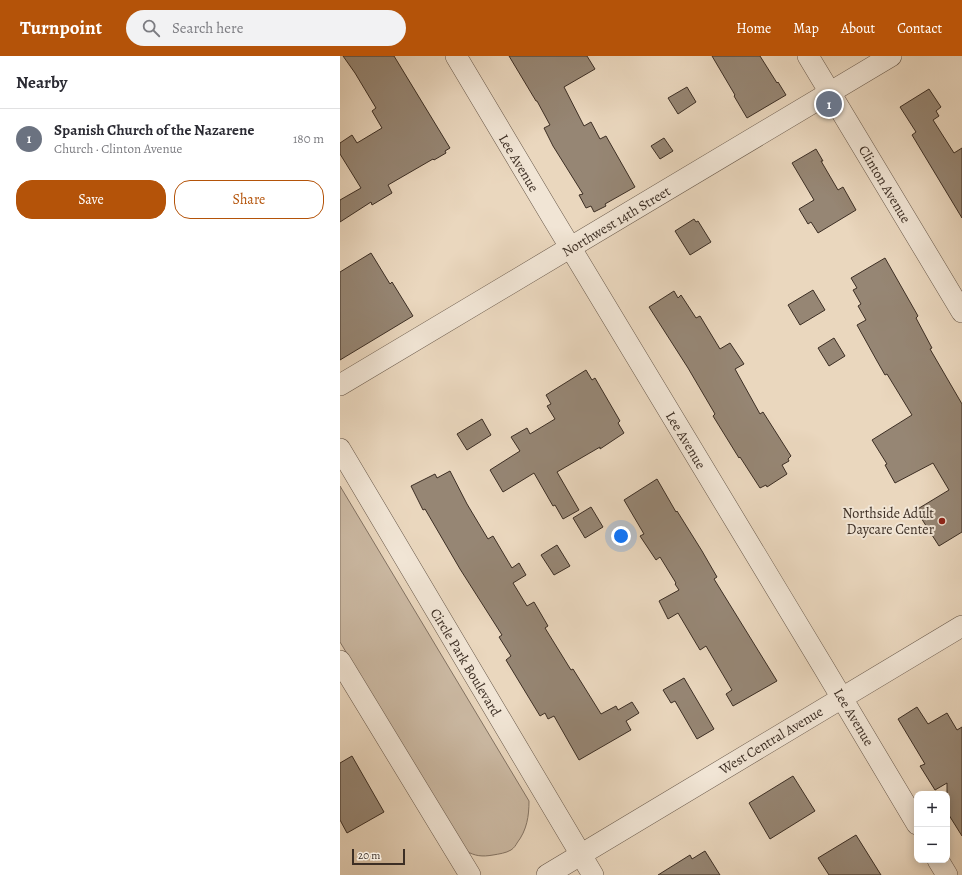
<!DOCTYPE html>
<html lang="en">
<head>
<meta charset="utf-8">
<style>
  body { margin:0; font-family:Alegreya,serif; background:#f2f2f3; color:#2b2b33 }
  .controls { position:absolute; right:12px; bottom:12px; display:grid; overflow:hidden; border-radius:8px; box-shadow:0 2px 10px #0003 }
  .controls button { width:36px; height:36px; display:grid; place-items:center; padding:0; border:0; border-bottom:1px solid #e1e1e2; background:#fff; color:#2b2b33; font:20px sans-serif }
  .scale { position:absolute; left:12px; bottom:10px; width:53px; box-sizing:border-box; padding-left:4px; border:2px solid #3c2e24; border-top:0; font-size:11px; line-height:14px; white-space:nowrap; color:#3c2e24; -webkit-text-stroke:3px #f1e5d5; paint-order:stroke }
  .you { position:absolute; left:281px; top:480px; width:14px; height:14px; margin:-10px; border:3px solid #fff; border-radius:50%; background:#1a73e8; box-shadow:0 0 0 6px #1a73e833 }
  .badge { display:grid; place-items:center; width:26px; height:26px; border-radius:50%; background:#b45309; color:#fff; font-size:13px; font-weight:700 }
  .pin { position:absolute; translate:-50% -50%; border:2px solid #fff; box-shadow:0 1px 4px #0006 }
  .list { margin:0; padding:0; list-style:none }
  h2 { display:flex; justify-content:space-between; align-items:center; height:52px; margin:0; padding:0 16px; font-size:17px }
  h2 small { font-size:13px; font-weight:400; color:#7c7c81 }
  .list li { display:grid; grid-template-columns:26px 1fr auto; gap:12px; align-items:center; box-sizing:border-box; height:60px; padding:0 16px; border-top:1px solid #e1e1e2 }
  .list b { display:block; font-size:15px; white-space:nowrap }
  .list p { margin:0; font-size:13px; white-space:nowrap; color:#7c7c81 }
  .list em { font-size:13px; font-style:normal; color:#7c7c81 }
  .actions { display:flex; gap:8px; padding:12px 16px }
  .actions a { flex:1; padding:9px 0; border:1px solid #b45309; border-radius:16px; text-align:center; font-size:14px; color:#b45309 }
  .actions .main { background:#b45309; color:#fff }
  .icon { flex:none; width:22px; height:22px; fill:none; stroke:currentColor; stroke-width:2; stroke-linecap:round; stroke-linejoin:round }
  .map { position:relative; flex:none; width:622px; height:819px; overflow:hidden }
  header { display:flex; align-items:center; gap:24px; box-sizing:border-box; height:56px; padding:0 20px; background:#b45309; color:#fff }
  header strong { font-size:19px }
  nav { display:flex; gap:22px; margin-inline-start:auto; font-size:14px }
  .search { width:280px; height:36px; background:#f2f2f3; display:flex; align-items:center; gap:10px; box-sizing:border-box; padding:0 14px; border-radius:22px; color:#7c7c81; font-size:15px }
  main { display:flex }
  aside { flex:1; background:#fff }
  .map>svg:first-child { display:block }
</style>
</head>
<body>
<header>
<strong>Turnpoint</strong>
<div class="search"><svg class="icon" aria-label="search" viewBox="0 0 24 24"><circle cx="10" cy="10" r="6"/><path d="M15 15l6 6"/></svg>Search here</div>
<nav><a>Home</a><a>Map</a><a>About</a><a>Contact</a></nav>
</header>
<main>
<aside>
<h2>Nearby<small></small></h2>
<ul class="list">
<li><span class="badge" style="background:#6b7280">1</span><div><b>Spanish Church of the Nazarene</b><p>Church · Clinton Avenue</p></div><em>180 m</em></li>
</ul>
<div class="actions"><a class="main">Save</a><a>Share</a></div>
</aside>
<div class="map">
<svg width="622" height="819" viewBox="0 0 622 819">
  <rect width="100%" height="100%" fill="#ead7be"/>
  <filter id="stains"><feTurbulence type="fractalNoise" baseFrequency=".005" numOctaves="4"/><feColorMatrix values="0 0 0 0 .2 0 0 0 0 .09 0 0 0 0 .02 0 0 0 .5 -.17"/></filter>
  <radialGradient id="worn" r=".72"><stop offset=".6" stop-color="#630" stop-opacity="0"/><stop offset="1" stop-color="#630" stop-opacity=".3"/></radialGradient>
  <path fill="#ccbaa4" stroke="#847464" d="M0,430L189,745C189,760 187,774 177,787C176,789 174,792 171,794C166,797 159,798 153,799C142,801 135,800 126,795L0,586Z"/>
  <g fill="#968674" stroke="#3c2e24">
    <polygon points="3,0 54,0 110,92 105,95 106,97 94,104 93,103 48,129 52,137 32,149 31,146 0,166 0,144 21,132 0,98 0,87 12,79 17,87 42,72 32,55 36,52 15,17"/>
    <polygon points="169,0 247,0 255,13 224,31 244,70 251,66 260,83 266,80 295,131 265,148 266,150 254,156 251,150 246,152 239,139 243,138 213,90 204,72 210,69 197,45 196,45"/>
    <polygon points="372,0 420,0 437,27 438,26 446,39 407,62 394,40 395,39"/>
    <polygon points="347,31 356,46 338,58 328,42"/>
    <polygon points="589,33 601,51 596,55 599,60 593,64 614,97 622,92 622,162 572,79 576,76 560,51"/>
    <polygon points="324,82 333,95 320,103 311,90"/>
    <polygon points="476,93 483,105 481,105 498,134 503,131 516,154 478,177 471,166 468,168 459,153 474,144 452,107"/>
    <polygon points="354,163 356,166 358,165 371,186 350,199 335,175"/>
    <polygon points="31,197 50,228 52,226 73,260 0,304 0,216"/>
    <polygon points="545,202 578,260 576,262 592,292 590,293 622,348 622,476 599,490 576,454 609,434 593,407 555,427 545,409 547,408 532,384 572,359 547,318 545,319 537,305 517,269 526,264 518,250 521,248 513,234 517,232 511,222"/>
    <polygon points="473,234 485,254 460,269 448,249"/>
    <polygon points="334,235 338,242 341,239 356,262 360,260 380,293 390,287 404,308 395,313 420,358 423,356 451,400 448,403 449,405 442,409 447,418 427,431 426,429 420,432 400,401 399,402 373,360 375,358 348,312 309,251"/>
    <polygon points="494,282 505,300 489,310 478,292"/>
    <polygon points="246,314 252,324 255,322 280,365 278,367 284,377 260,393 260,391 217,416 239,454 223,463 215,449 213,450 194,417 163,436 150,414 180,395 171,381 187,372 190,378 215,363 207,350 211,348 206,339"/>
    <polygon points="142,363 151,379 127,394 117,378"/>
    <polygon points="110,415 127,448 148,483 153,480 172,512 179,507 186,519 173,527 187,550 194,546 208,570 205,572 231,614 233,613 261,658 276,650 278,654 292,646 299,657 286,665 291,674 239,704 214,660 208,663 205,657 200,660 166,604 171,600 159,581 162,579 120,513 85,453 83,454 71,430 95,418 97,422"/>
    <polygon points="317,423 336,456 337,455 362,495 377,521 374,523 437,625 393,650 386,638 392,634 366,590 360,594 338,557 328,563 319,545 339,534 335,528 336,527 320,501 316,504 300,480 304,478 284,444"/>
    <polygon points="251,451 263,471 245,482 233,462"/>
    <polygon points="217,489 230,510 214,519 201,499"/>
    <polygon points="344,622 374,673 357,683 335,645 331,647 323,634"/>
    <polygon points="577,651 588,668 607,657 617,674 622,671 622,780 607,756 607,727 595,734 580,710 585,708 558,663"/>
    <polygon points="12,700 44,756 7,777 0,764 0,707"/>
    <polygon points="453,720 475,755 430,783 409,747"/>
    <polygon points="516,779 541,819 489,819 478,802"/>
    <polygon points="365,795 380,819 318,819 350,799 352,803"/>
  </g>
  <g fill="none" stroke-linecap="round" stroke-linejoin="round">
    <defs>
      <g id="minor">
        <path d="M116,0C268,257 425,511 577,768"/>
        <polyline points="468,0 622,256"/>
        <polyline points="0,329 551,0"/>
        <polyline points="0,393 253,819"/>
        <polyline points="0,605 130,819"/>
        <polyline points="598,804 607,819"/>
        <polyline points="207,819 622,570"/>
      </g>
    </defs>
    <use href="#minor" stroke="#68584a" stroke-width="22"/>
    <use href="#minor" stroke="#f1e5d5" stroke-width="21"/>
  </g>
  <circle fill="#8f2418" stroke="#f1e5d5" stroke-width="1.5" cx="602" cy="465" r="4"/>
  <g text-anchor="middle" stroke-width="4" stroke-linejoin="round" paint-order="stroke">
    <g font-size="14" fill="#3c2e24" stroke="#f1e5d5">
      <text transform="translate(179 107) rotate(59)" y="5">Lee Avenue</text>
      <text transform="translate(545 128) rotate(59)" y="5">Clinton Avenue</text>
      <text transform="translate(276 165) rotate(-31)" y="5">Northwest 14th Street</text>
      <text transform="translate(346 384) rotate(59)" y="5">Lee Avenue</text>
      <text transform="translate(126 606) rotate(59)" y="5">Circle Park Boulevard</text>
      <text transform="translate(514 661) rotate(59)" y="5">Lee Avenue</text>
      <text transform="translate(431 684) rotate(-31)" y="5">West Central Avenue</text>
    </g>
    <g font-size="14" fill="#3c2e24" stroke="#f1e5d5" text-anchor="end">
      <text x="594" y="462">Northside Adult<tspan x="594" dy="16">Daycare Center</tspan></text>
    </g>
  </g>
  <rect width="100%" height="100%" filter="url(#stains)"/>
  <rect width="100%" height="100%" fill="url(#worn)"/>
</svg>
<div class="controls">
<button>+</button>
<button>−</button>
</div>
<div class="scale">20 m</div>
<div class="you"></div>
<div class="pin badge" style="left:489px;top:48px;background:#6b7280">1</div>
</div>
</main>
</body>
</html>
